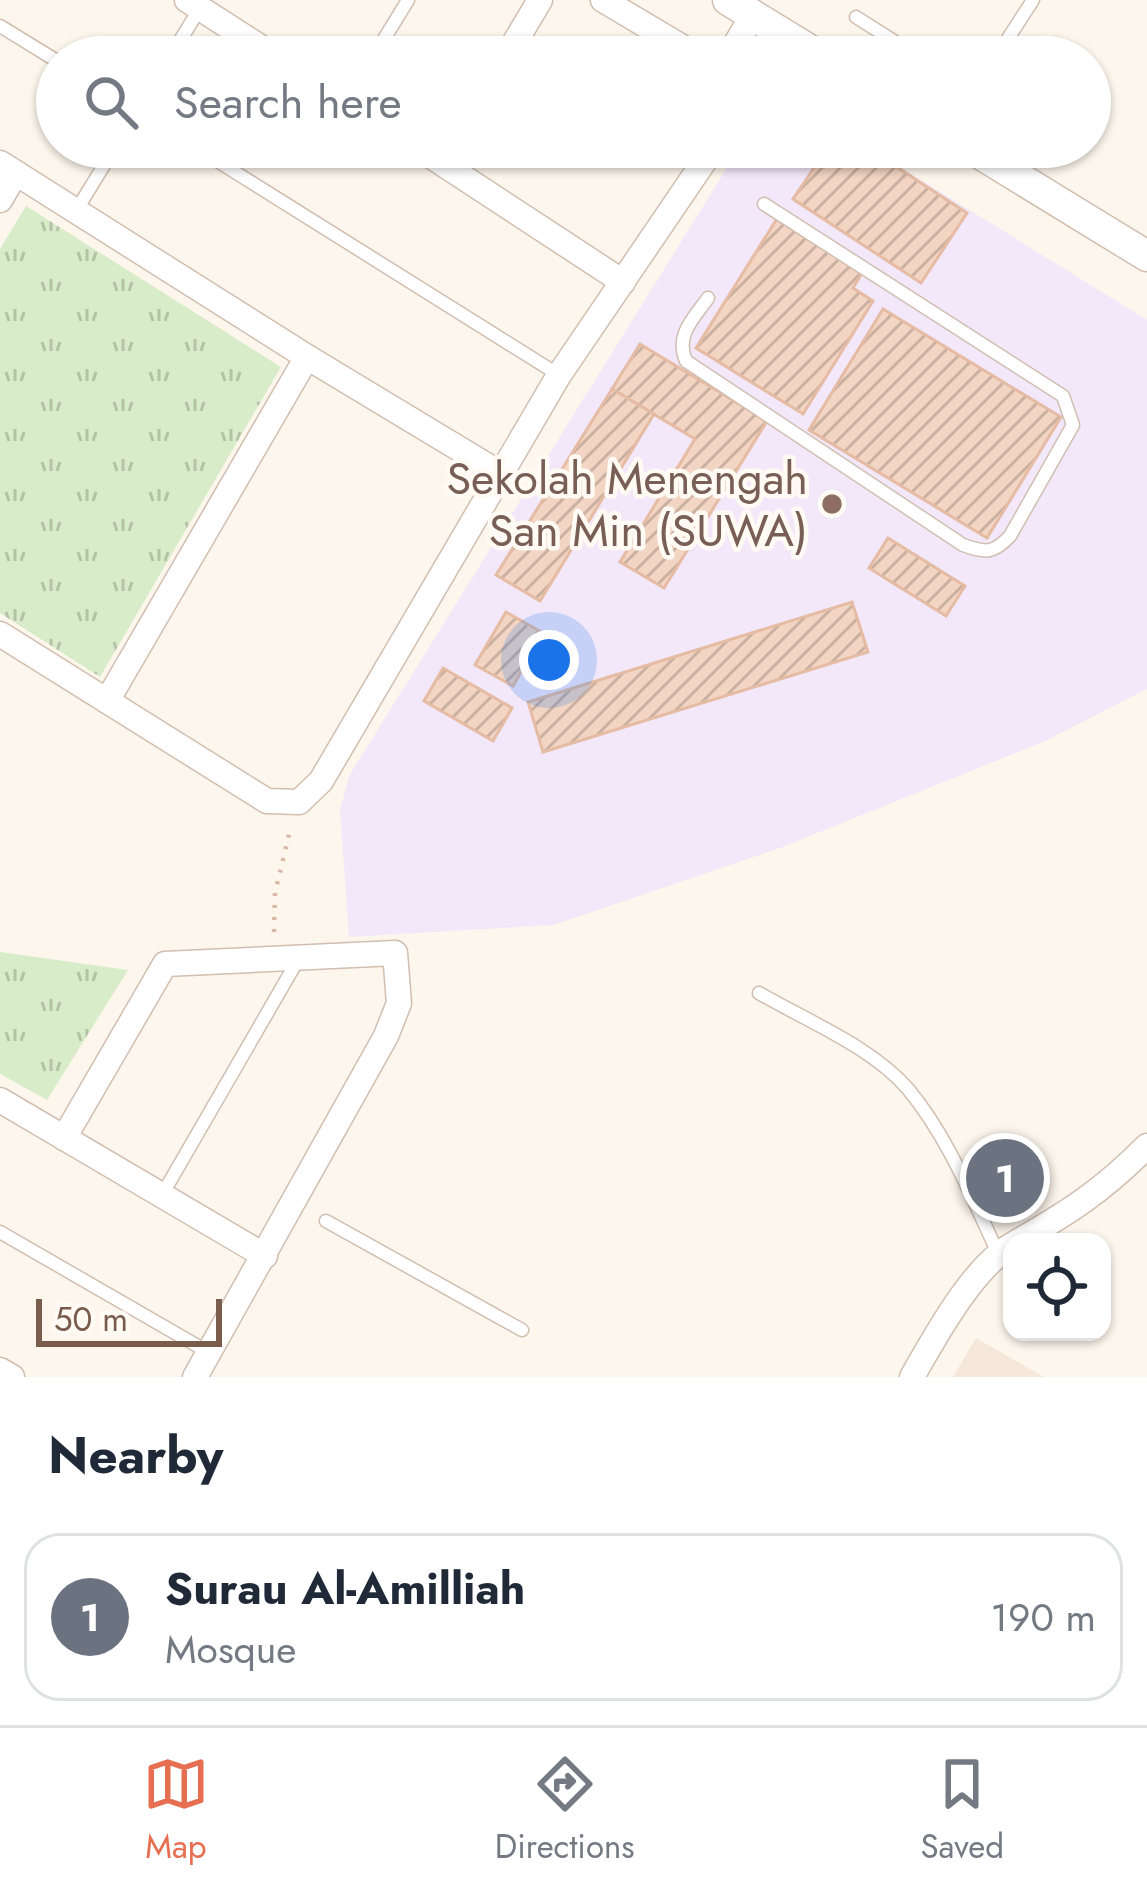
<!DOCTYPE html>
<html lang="en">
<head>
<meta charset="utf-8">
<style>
  body { margin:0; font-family:Jost,sans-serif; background:#f2f2f3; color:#1f2937 }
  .controls { position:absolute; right:36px; bottom:36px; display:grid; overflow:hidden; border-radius:24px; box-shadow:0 3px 9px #0004 }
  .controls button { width:108px; height:108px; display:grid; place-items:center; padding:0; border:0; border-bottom:3px solid #e0e1e3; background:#fff; color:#1f2937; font:60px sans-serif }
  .scale { position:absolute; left:36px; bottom:30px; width:186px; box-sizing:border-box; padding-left:12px; border:6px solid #7a5c4d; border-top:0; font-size:33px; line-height:42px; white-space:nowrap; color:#7a5c4d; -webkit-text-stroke:9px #fffaf3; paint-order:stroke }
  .you { position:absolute; left:549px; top:660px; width:42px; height:42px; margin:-30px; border:9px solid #fff; border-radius:50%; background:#1a73e8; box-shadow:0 0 0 18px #1a73e833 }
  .badge { display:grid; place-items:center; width:78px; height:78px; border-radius:50%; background:#e76f51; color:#fff; font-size:39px; font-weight:700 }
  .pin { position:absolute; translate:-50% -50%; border:6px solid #fff; box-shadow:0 3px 12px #0006 }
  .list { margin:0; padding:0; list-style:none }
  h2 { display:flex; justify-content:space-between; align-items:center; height:156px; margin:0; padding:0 48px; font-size:51px }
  h2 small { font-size:39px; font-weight:400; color:#747a83 }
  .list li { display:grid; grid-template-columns:78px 1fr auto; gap:36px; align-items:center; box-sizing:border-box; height:168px; margin:0 24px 24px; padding:0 24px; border:3px solid #e0e1e3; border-radius:36px }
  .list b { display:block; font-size:45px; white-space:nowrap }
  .list p { margin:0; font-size:39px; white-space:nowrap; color:#747a83 }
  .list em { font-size:39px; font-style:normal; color:#747a83 }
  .icon { flex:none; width:66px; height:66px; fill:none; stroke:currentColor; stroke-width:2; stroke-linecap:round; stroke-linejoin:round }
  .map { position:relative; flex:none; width:1147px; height:1377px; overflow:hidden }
  .search { position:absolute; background:#fff; box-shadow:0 3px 9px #0004; left:36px; right:36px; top:36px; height:132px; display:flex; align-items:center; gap:30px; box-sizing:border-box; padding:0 42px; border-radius:66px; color:#747a83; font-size:45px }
  .sheet { height:348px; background:#fff }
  nav { display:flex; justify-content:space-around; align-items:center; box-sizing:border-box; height:168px; border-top:3px solid #e0e1e3; background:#fff; font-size:33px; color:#747a83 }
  nav a { display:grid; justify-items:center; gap:6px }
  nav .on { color:#e76f51 }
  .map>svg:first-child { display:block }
</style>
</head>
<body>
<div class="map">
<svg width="1147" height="1377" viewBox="0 0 1147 1377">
  <defs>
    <pattern id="grass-tufts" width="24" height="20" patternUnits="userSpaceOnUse" patternTransform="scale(3)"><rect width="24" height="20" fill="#d8ecc9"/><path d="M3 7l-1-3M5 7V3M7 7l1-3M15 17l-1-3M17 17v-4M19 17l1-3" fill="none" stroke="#b4c2a5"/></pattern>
    <pattern id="building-hatch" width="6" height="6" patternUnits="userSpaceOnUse" patternTransform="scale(3)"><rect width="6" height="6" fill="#f3d5c3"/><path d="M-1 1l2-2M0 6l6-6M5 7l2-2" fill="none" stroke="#cab0a1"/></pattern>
  </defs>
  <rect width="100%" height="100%" fill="#fdf6ec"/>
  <polygon fill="#f5e8da" points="976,1338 1044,1377 953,1377"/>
  <polygon fill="#f3e8fa" points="740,147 868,147 1147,320 1147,689 1043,742 780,848 553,925 349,937 340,810 349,776"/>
  <g fill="url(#grass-tufts)">
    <polygon points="26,206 281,367 100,677 0,613 0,249"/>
    <polygon points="0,952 128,970 47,1100 0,1074"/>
  </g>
  <g fill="url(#building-hatch)" stroke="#e6bba3" stroke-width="3">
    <polygon points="828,147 866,147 967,213 921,283 793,199"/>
    <polygon points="778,217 864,270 853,288 873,301 803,414 696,348"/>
    <polygon points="883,309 1061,417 987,538 809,430"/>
    <polygon points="640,344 767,421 664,588 620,562 695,439 612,389"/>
    <polygon points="612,389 654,414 540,601 496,575"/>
    <polygon points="888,538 965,586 946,616 869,568"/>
    <polygon points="852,602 868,652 543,752 528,702"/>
    <polygon points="506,612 543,633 513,686 475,665"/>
    <polygon points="443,668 512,708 493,741 424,701"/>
    <polygon points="988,1153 1036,1172 1023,1203 975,1184"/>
  </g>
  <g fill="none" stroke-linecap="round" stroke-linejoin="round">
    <defs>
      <g id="service">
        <polyline points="856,17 919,57"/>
        <polyline points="0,26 57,61"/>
        <polyline points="170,57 200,8"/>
        <polyline points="373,57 408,0"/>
        <polyline points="996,57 1033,0"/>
        <polyline points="195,147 559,375"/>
        <polyline points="76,211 115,147"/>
        <path d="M708,298C693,319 675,335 686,361L963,545C986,553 993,554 1010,536L1073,425L1063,396L764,204"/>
        <path d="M759,993C807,1021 872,1047 908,1089C948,1137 972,1198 998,1253"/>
        <polyline points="162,1195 299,958"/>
        <polyline points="326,1221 522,1330"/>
        <polyline points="0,1232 208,1352"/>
      </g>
      <g id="minor">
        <polyline points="187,0 276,57"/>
        <polyline points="603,0 699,57"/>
        <polyline points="506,57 540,0"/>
        <polyline points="728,57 753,15"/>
        <polyline points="417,147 623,282"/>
        <polyline points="0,163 307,357 501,474"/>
        <polyline points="0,200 16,173"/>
        <polyline points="0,634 267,801 299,802 321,781 559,375 714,147"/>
        <polyline points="107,701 307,357"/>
        <polyline points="0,1100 265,1256"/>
        <polyline points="64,1138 165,964 395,953 399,1003 386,1036 195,1377"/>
        <path d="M1017,1242C1071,1211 1102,1191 1147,1146"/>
        <polyline points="0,1370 12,1377"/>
        <path d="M912,1377C935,1337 972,1268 1012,1245"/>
      </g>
      <g id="tertiary">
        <polyline points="728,0 821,57"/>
        <polyline points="969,147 1147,256"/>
      </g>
    </defs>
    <use href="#service" stroke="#d1beb0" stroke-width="15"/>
    <use href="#minor" stroke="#d1beb0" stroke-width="27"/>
    <use href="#tertiary" stroke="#d1beb0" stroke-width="33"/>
    <polyline stroke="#d9b8a5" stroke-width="4.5" stroke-dasharray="3 9" stroke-linecap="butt" points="274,932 275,893 291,826"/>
    <use href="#service" stroke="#fff" stroke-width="12"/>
    <use href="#minor" stroke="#fff" stroke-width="24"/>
    <use href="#tertiary" stroke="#fff" stroke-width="30"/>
  </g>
  <circle fill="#8d6e63" stroke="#fffaf3" stroke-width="4.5" cx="832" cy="504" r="12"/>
  <g text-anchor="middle" stroke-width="9" stroke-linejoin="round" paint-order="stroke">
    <g font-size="45" fill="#785e54" stroke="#fffaf3" text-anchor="end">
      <text x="808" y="494">Sekolah Menengah<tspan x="808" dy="52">San Min (SUWA)</tspan></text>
    </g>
  </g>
</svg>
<div class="controls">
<button><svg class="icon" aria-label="locate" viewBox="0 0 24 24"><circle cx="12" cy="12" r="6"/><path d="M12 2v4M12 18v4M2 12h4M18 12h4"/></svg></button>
</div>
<div class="scale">50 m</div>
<div class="you"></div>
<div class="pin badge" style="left:1005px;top:1178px;background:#6b7280">1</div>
<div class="search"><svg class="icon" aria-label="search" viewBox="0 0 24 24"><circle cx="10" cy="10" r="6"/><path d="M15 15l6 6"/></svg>Search here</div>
</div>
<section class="sheet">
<h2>Nearby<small></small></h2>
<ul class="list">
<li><span class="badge" style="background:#6b7280">1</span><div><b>Surau Al-Amilliah</b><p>Mosque</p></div><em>190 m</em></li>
</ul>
</section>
<nav>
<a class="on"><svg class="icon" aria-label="map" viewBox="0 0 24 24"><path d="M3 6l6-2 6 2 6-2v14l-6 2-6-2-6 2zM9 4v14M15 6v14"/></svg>Map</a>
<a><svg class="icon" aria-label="directions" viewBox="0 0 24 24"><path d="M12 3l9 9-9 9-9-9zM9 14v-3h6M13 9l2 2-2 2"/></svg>Directions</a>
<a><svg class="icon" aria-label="saved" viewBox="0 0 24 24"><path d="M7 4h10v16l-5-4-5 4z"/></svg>Saved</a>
</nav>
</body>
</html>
